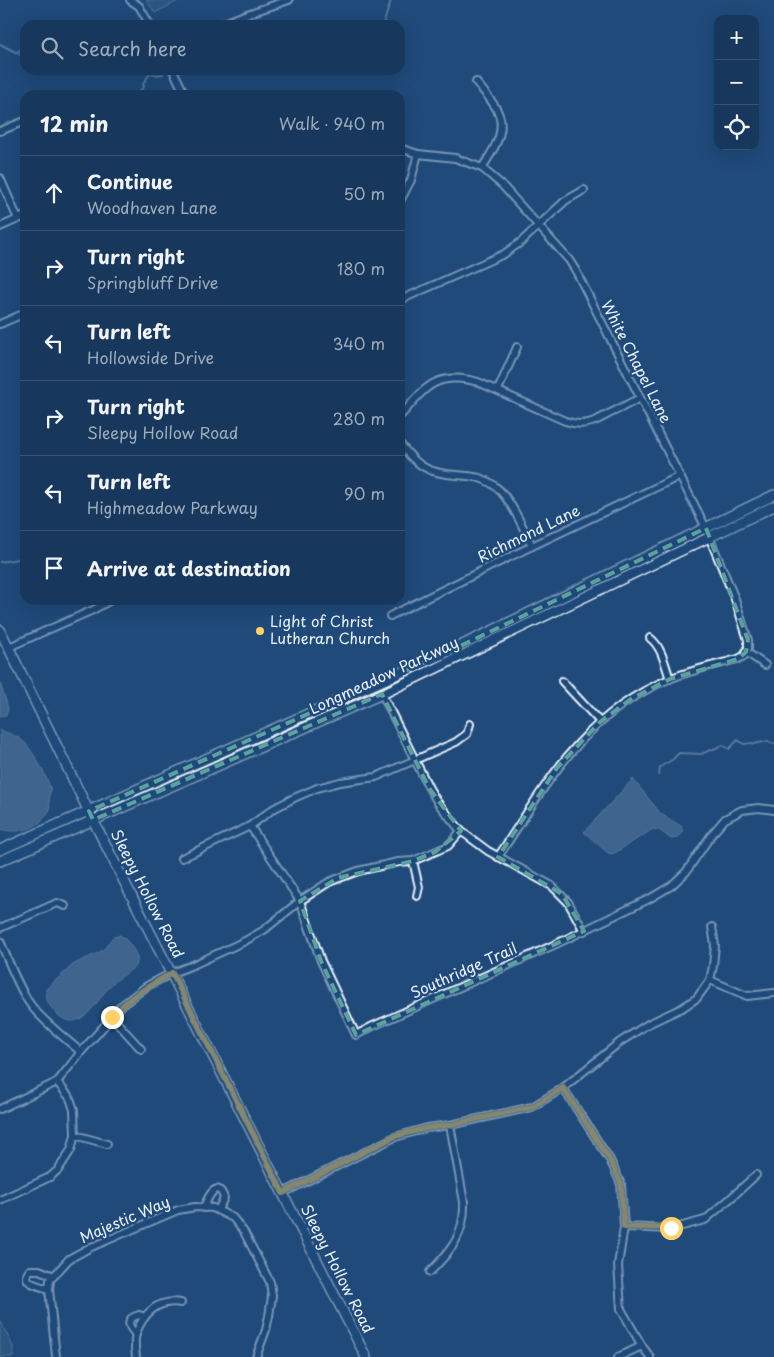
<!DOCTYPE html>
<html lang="en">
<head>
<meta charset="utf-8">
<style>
  body { margin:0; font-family:"Playpen Sans",sans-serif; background:#203f62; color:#f1f3f6 }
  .controls { position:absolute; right:15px; top:15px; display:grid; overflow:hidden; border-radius:10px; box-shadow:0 5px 20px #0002 }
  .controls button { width:45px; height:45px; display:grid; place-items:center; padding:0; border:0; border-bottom:1px solid #365272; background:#17385c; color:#f1f3f6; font:25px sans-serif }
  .stop { position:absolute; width:15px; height:15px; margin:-11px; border:4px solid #ffd166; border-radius:50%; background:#fff }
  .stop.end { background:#ffd166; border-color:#fff; box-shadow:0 1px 5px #0008 }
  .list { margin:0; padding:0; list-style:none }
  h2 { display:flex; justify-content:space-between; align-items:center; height:65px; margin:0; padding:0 20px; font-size:21px }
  h2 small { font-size:16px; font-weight:400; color:#9eacbb }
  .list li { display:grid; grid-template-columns:32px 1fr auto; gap:15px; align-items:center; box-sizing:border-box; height:75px; padding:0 20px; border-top:1px solid #365272 }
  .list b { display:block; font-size:19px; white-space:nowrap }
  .list p { margin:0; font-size:16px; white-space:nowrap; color:#9eacbb }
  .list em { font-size:16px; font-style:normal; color:#9eacbb }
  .icon { flex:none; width:28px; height:28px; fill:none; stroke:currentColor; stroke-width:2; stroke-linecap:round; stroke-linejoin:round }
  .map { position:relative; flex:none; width:774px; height:1357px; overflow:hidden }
  .search { position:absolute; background:#17385c; box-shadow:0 5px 20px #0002; left:20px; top:20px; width:385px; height:55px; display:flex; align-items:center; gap:12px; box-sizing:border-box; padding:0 18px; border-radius:15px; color:#9eacbb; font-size:19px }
  .panel { position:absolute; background:#17385c; box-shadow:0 5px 20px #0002; left:20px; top:90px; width:385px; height:515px; border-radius:15px }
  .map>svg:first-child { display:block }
</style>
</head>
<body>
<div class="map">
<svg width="774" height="1357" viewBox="0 0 774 1357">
  <rect width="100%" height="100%" fill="#1f4a7a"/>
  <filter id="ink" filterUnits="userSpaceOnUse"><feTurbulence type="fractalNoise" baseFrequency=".02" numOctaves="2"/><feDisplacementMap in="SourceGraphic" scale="10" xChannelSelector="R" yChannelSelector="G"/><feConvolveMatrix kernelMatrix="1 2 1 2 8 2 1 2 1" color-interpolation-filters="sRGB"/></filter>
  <g filter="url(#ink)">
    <g fill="#3c628c" stroke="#92aac2">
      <polygon points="146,0 180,0 155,13"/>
      <polygon points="0,1320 13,1347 13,1357 0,1357"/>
    </g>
    <g fill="#6685a7" stroke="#9ab0c7">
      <polygon points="0,683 7,704 8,710 6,715 0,716"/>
      <path d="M0,730C8,733 18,736 24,742C34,752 47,777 51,790L49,796L50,810C48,812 47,814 45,817C35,830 16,834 0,829Z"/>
      <path d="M633,779L661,814L681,826L683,832C680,837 677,839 671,839L659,830L653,829L613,854L608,853L584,832Z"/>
      <path d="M120,935C127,939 140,955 137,963C133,971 119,977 113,983C97,998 81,1038 56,1013C49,1006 45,999 46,989L74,964L98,953L104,949L112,938Z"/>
    </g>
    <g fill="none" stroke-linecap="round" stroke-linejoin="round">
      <g stroke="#9ab0c7" stroke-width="2">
        <polyline points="383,25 391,0"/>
        <polyline points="0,44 25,57"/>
        <polyline points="17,53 18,51 25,47"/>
        <polyline points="135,95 144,87 143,84 149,75 153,74 156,75 163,74"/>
        <polyline points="0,562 18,559 25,556"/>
        <polyline points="659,775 660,767 672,760 679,753 701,754 723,745 729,749 738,740 744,744 752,743 754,744 768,741 773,744 774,743"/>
      </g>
      <defs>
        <g id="street">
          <polyline points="130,0 139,6 150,25"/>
          <polyline points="219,25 247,14 289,0"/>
          <polyline points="173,70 185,95"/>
          <path d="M476,82C483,91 492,100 497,110C508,131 493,150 482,168"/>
          <polyline points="0,131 25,121"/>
          <polyline points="400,148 418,154 455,158 482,168 502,185 569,260 576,271 703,522 735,599 748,640 748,648 746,652"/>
          <polyline points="0,178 18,219"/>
          <polyline points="400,201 411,180 418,154"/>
          <polyline points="0,227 25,216"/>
          <polyline points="400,300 504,254 521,242 565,201 584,190"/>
          <polyline points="0,324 25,313"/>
          <polyline points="498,390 517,347"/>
          <path d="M400,416C410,406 417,395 428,387C442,376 462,377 478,382L565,421C577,425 586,425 597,420L640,398"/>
          <path d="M400,444C409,455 419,467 433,471C455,479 476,470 496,487C511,499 523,528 532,546"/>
          <polyline points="390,616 532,546 680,476"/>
          <path d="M650,638C662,647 665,665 670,679"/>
          <polyline points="9,647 93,610 111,600"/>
          <polyline points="746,652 765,665"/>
          <polyline points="562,681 600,722"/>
          <polyline points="382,694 429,788 438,803 461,831 488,851 552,886 568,902 584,931"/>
          <polyline points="250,826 300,901 321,961 356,1035 373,1026 556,944 649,899 671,886 686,872 712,834 725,819 742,810 759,808 774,810"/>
          <path d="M498,857C547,783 583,715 669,679C691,670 715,665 738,659L744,656L746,652"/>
          <polyline points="182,858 250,826 273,809 294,798 317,788 340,782 376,777 456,742 467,734 470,724"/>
          <polyline points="413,861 419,887 417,896"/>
          <polyline points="0,928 57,903 65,906"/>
          <path d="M0,941C9,962 17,985 30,1004C42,1021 65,1038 81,1052"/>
          <polyline points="710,980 747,996 774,993"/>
          <polyline points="112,1017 141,1049"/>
          <polyline points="563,1088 610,1160 621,1184 624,1227 618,1265 621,1309 642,1346 650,1357"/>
          <polyline points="0,1109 57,1082 81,1052 112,1017 121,1006 147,986 172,973 195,964 245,941 264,930 300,901 329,882 358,871 398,862 413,861 448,846 461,831"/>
          <polyline points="75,1135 107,1144"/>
          <polyline points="283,1193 395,1137 427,1128 450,1125 532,1107 563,1088 620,1042 648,1024 682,1008 697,998 710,980 713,966 715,945 712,927"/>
          <polyline points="0,1200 50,1177 58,1170 71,1150 75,1135 74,1110 70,1098 57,1082"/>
          <path d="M204,1208C207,1199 217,1177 224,1198L218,1210"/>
          <polyline points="624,1227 671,1229 705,1220 731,1198 756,1175"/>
          <path d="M430,1272C452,1250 465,1234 464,1202L450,1125"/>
          <path d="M49,1289C40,1286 19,1283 30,1270H39L54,1276"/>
          <path d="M136,1334C127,1326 126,1318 139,1315L145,1317"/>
          <polyline points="56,1357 49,1289 50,1280 69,1259 89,1248 178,1210 195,1207 213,1208 233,1218 244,1232 270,1282 272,1296 269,1316 266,1330 256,1357"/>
          <path d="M136,1357C135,1350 134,1340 136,1333C144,1313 158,1299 181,1303"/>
          <polyline points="618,1357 642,1346"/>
        </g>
        <g id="secondary">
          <polyline points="0,630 93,820 366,1357"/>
          <polyline points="0,850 450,651 774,495"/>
          <polyline points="0,861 382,694 774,506"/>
        </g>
      </defs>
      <use href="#street" stroke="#e8f1f8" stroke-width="10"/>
      <use href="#secondary" stroke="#e8f1f8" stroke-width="12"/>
      <use href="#street" stroke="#1f4a7a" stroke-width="6"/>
      <use href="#secondary" stroke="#1f4a7a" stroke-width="9"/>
    </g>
  </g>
  <g fill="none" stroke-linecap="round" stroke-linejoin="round" filter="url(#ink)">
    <path stroke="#ffd166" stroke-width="6" d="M112,1017C128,997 150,986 172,973L283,1193L395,1136L427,1128L450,1125L532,1107L563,1088L610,1160L621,1184L624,1227L671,1228"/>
  </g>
  <path d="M0 0H774V1357H0ZM706,528L748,640L746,652L738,659L670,679L631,699L600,722L557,768L498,857L562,894L584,931L356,1035L321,961L300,901L338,878L413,861L435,852L461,831L429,788L382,694L93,820L89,811L450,651Z" fill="#1f4a7a" fill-opacity=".55" fill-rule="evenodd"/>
  <path fill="none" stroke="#5ba19e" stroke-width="4" stroke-dasharray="10 6" stroke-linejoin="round" d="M706,528L748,640L746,652L738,659L670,679L631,699L600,722L557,768L498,857L562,894L584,931L356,1035L321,961L300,901L338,878L413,861L435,852L461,831L429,788L382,694L93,820L89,811L450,651Z"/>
  <circle fill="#ffd166" stroke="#1f4a7a" stroke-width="2" cx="260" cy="631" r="5"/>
  <g text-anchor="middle" stroke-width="5" stroke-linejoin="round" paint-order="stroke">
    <g font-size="15" fill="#e8f1f8" stroke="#1f4a7a">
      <text transform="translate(636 362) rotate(63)" y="5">White Chapel Lane</text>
      <text transform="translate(529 534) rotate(-26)" y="5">Richmond Lane</text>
      <text transform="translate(384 676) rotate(-25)" y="5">Longmeadow Parkway</text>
      <text transform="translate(147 894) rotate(63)" y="5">Sleepy Hollow Road</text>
      <text transform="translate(464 971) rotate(-24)" y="5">Southridge Trail</text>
      <text transform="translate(125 1220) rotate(-23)" y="5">Majestic Way</text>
      <text transform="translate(337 1269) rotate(63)" y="5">Sleepy Hollow Road</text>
    </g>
    <g font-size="15" fill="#e8f1f8" stroke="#1f4a7a" text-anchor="start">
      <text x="270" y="627">Light of Christ<tspan x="270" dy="17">Lutheran Church</tspan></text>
    </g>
  </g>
</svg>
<div class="controls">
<button>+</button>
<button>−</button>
<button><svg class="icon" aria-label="locate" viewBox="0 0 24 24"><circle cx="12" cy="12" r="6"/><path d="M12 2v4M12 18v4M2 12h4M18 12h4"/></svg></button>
</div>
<div class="stop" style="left:671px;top:1228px"></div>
<div class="stop end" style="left:112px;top:1017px"></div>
<div class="search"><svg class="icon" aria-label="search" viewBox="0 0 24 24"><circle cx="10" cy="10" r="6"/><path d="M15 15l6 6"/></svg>Search here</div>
<section class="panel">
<h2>12 min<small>Walk · 940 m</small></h2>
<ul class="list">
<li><svg class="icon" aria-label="ahead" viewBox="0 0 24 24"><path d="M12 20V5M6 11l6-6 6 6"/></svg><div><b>Continue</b><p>Woodhaven Lane</p></div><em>50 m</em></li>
<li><svg class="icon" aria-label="right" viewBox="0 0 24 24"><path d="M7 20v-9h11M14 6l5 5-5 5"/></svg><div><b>Turn right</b><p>Springbluff Drive</p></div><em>180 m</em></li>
<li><svg class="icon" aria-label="left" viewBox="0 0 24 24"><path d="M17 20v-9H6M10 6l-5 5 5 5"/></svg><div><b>Turn left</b><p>Hollowside Drive</p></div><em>340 m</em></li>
<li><svg class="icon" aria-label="right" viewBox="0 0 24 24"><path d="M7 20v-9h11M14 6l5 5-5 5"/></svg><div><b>Turn right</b><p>Sleepy Hollow Road</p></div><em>280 m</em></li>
<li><svg class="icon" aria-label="left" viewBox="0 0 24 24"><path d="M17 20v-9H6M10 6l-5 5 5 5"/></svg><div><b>Turn left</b><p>Highmeadow Parkway</p></div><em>90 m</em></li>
<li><svg class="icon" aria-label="arrive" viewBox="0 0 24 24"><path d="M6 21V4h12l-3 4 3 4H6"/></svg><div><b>Arrive at destination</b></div></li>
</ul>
</section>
</div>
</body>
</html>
